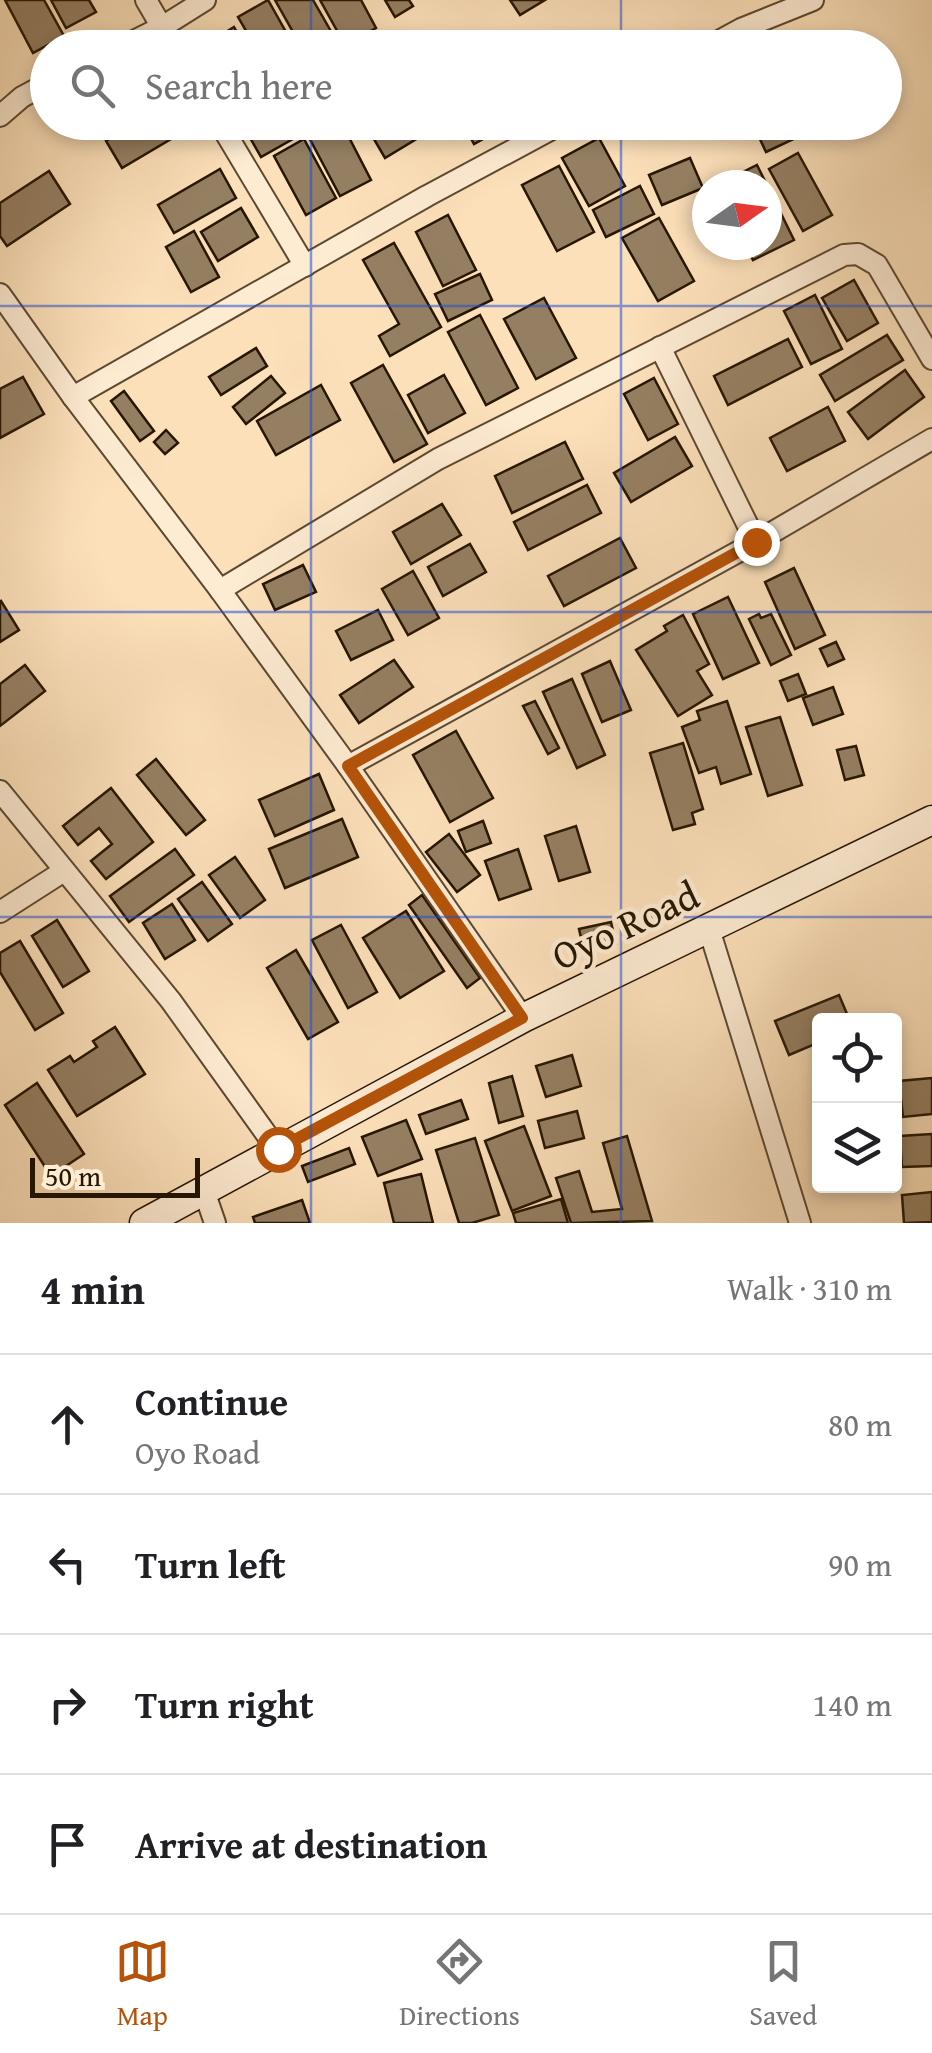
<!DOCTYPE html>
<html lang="en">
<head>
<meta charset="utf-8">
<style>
  body { margin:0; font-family:"Gentium Book Plus",serif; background:#f2f2f2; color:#202124 }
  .controls { position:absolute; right:30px; bottom:30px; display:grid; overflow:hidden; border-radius:10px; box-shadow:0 5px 15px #0003 }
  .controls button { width:90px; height:90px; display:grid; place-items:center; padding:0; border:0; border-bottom:2px solid #e0e0e0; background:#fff; color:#202124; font:50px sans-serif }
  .compass { position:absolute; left:692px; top:170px; width:90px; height:90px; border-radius:50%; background:#fff; box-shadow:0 5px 15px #0003; rotate:76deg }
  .scale { position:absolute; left:30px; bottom:25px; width:170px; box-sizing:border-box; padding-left:10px; border:5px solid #261602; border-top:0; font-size:28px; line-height:35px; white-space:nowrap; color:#261602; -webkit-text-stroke:8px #fdebd2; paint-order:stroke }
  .stop { position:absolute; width:30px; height:30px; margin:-22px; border:8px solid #b45309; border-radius:50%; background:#fff }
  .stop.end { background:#b45309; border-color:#fff; box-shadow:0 2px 10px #0008 }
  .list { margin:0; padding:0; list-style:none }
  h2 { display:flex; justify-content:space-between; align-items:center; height:130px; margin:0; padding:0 40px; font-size:42px }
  h2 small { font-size:32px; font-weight:400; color:#757577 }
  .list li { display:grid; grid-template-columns:65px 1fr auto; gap:30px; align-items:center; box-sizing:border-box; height:140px; padding:0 40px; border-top:2px solid #e0e0e0 }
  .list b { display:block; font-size:38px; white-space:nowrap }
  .list p { margin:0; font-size:32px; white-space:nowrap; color:#757577 }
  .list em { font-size:32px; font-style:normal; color:#757577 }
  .icon { flex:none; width:55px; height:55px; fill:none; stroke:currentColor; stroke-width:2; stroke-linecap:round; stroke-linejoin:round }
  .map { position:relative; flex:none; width:932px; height:1223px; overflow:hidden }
  .search { position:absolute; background:#fff; box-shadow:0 5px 15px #0003; left:30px; right:30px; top:30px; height:110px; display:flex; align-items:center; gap:25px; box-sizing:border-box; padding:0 35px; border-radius:55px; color:#757577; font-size:38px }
  .sheet { height:690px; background:#fff }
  nav { display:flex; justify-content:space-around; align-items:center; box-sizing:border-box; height:140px; border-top:2px solid #e0e0e0; background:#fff; font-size:28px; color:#757577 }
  nav a { display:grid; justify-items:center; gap:5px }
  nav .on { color:#b45309 }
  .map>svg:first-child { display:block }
</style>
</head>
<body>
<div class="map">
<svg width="932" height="1223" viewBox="0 0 932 1223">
  <rect width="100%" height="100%" fill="#fce0ba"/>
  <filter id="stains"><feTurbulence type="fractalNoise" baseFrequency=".002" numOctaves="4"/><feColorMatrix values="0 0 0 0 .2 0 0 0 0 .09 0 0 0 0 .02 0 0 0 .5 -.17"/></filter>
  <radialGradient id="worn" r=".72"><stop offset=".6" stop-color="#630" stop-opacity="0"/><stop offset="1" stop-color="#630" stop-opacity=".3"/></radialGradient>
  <g fill="#957f62" stroke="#261602" stroke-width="2.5">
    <polygon points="5,0 44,0 64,36 33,53"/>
    <polygon points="51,0 89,0 96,12 66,28"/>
    <polygon points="268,0 295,48 256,48 238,17"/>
    <polygon points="275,0 313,0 340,47 302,48"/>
    <polygon points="320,0 361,0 376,28 345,45"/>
    <polygon points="385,0 409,0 413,6 395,17"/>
    <polygon points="510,0 545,0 520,15"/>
    <polygon points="234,27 246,48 207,48 205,45"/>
    <polygon points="137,122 191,122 193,126 122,168 106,141"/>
    <polygon points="257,122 294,122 300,135 261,157 245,129"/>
    <polygon points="313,122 341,122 371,180 340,196 304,128"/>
    <polygon points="364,122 416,122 423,135 385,158"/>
    <polygon points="462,122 486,122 492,134 474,144"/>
    <polygon points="692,122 728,122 700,138"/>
    <polygon points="752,122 791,122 798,137 766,152"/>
    <polygon points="599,138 625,186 589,206 562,158"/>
    <polygon points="304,139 336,198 306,215 274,156"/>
    <polygon points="798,153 832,215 803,231 769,169"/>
    <polygon points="690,158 703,188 662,205 649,175"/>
    <polygon points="757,165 794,240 753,260 745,245 767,245 767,185 717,185"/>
    <polygon points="559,166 594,232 557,251 522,185"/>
    <polygon points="220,169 236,198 174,233 158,205"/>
    <polygon points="49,171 70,204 7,246 0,236 0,203"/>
    <polygon points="640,186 654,214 606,237 593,210"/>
    <polygon points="241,208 258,237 218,261 201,232"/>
    <polygon points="448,215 476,270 443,286 416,232"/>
    <polygon points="659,218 694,281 658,301 622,238"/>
    <polygon points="194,231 219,277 191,292 166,247"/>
    <polygon points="394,243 441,327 390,356 379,336 399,324 363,260"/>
    <polygon points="480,274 492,300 448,321 435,294"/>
    <polygon points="854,280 878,323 847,341 822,298"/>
    <polygon points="815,295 842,349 811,364 784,311"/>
    <polygon points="544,298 576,358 536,379 504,319"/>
    <polygon points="480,315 518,388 486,405 448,332"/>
    <polygon points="887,335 903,360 835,401 820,375"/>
    <polygon points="788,339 802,367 728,405 714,376"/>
    <polygon points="256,348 267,366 221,395 209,377"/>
    <polygon points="383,365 427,444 394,462 351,383"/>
    <polygon points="905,370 924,397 868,439 848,412"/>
    <polygon points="444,375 465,413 428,433 408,395"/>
    <polygon points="271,376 285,393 246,424 233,407"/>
    <polygon points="23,377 44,414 0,438 0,389"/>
    <polygon points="654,378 678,424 648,440 624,394"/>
    <polygon points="321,385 340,420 276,455 257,421"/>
    <polygon points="124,391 154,431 140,441 111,401"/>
    <polygon points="828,407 845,441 787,471 770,438"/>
    <polygon points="166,430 178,443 165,454 154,442"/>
    <polygon points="675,437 692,466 631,502 614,473"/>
    <polygon points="565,442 583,479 512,513 495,476"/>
    <polygon points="587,485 601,513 528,550 514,522"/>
    <polygon points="442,504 461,535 411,564 393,532"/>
    <polygon points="620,538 636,568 564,606 548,576"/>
    <polygon points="470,544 486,572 443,596 428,567"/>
    <polygon points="303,565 316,592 275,610 263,584"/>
    <polygon points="794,568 825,635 795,649 765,582"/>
    <polygon points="413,571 439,618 408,635 382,589"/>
    <polygon points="728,597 759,663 723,679 693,614"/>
    <polygon points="1,601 19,630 0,642 0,602"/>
    <polygon points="378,610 393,640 351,660 336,631"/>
    <polygon points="759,614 761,618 771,614 791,655 771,665 749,619"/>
    <polygon points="683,615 709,664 697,671 712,695 678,716 636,650 667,631 664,626"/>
    <polygon points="836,642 844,659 828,666 820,649"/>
    <polygon points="394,660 413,687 359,723 340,695"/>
    <polygon points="610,661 631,710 602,722 582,674"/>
    <polygon points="25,665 45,691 0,726 0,684"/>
    <polygon points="798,674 806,694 788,701 780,681"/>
    <polygon points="572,679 605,755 577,768 543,692"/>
    <polygon points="833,687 843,714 813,725 803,698"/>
    <polygon points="535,701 559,748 548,754 523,706"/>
    <polygon points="727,701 751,774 721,784 716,767 699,773 682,727 700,720 697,711"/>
    <polygon points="780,717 802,785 768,796 746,727"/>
    <polygon points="456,731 493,798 450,822 413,755"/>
    <polygon points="683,743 703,809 692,813 695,824 673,830 650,753"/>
    <polygon points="856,746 864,775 845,780 837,750"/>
    <polygon points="156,759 205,820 186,835 137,775"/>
    <polygon points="319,774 334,810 275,836 259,800"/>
    <polygon points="111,788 153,842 106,879 91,861 112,844 99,828 78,845 63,826"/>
    <polygon points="342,819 358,857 285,888 269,849"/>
    <polygon points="483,821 491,843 466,852 458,831"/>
    <polygon points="576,826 590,872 559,881 545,836"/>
    <polygon points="449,834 480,875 457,892 426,852"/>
    <polygon points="175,849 194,875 129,922 110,896"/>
    <polygon points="518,849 531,889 499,900 485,861"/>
    <polygon points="235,857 265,900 240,918 209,875"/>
    <polygon points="202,882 232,924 208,941 178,899"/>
    <polygon points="422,895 480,978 467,988 409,905"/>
    <polygon points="172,904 195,940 165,959 143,923"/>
    <polygon points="406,911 444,971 400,998 363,938"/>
    <polygon points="57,920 89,971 63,987 32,936"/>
    <polygon points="611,922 616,944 584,951 579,929"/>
    <polygon points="341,925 377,992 348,1008 312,940"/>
    <polygon points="20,941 63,1013 35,1030 0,972 0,953"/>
    <polygon points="296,950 338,1022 308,1039 267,968"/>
    <polygon points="839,995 850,1021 820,1021 820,1042 789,1055 775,1021"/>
    <polygon points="115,1027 145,1074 77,1116 48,1070 70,1056 74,1062 97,1047 93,1041"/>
    <polygon points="572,1055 581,1086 546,1097 536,1066"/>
    <polygon points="512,1076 523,1116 499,1123 489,1083"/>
    <polygon points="932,1078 932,1114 903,1117 899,1081"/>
    <polygon points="37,1083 84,1154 51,1176 5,1105"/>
    <polygon points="461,1100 468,1119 426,1134 419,1115"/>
    <polygon points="577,1111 584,1138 545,1148 538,1121"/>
    <polygon points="406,1120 422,1159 378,1176 362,1137"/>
    <polygon points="524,1126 551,1196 512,1211 485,1141"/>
    <polygon points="932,1134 932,1166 902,1167 900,1136"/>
    <polygon points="627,1136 652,1221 571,1223 556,1178 579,1171 592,1212 622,1209 603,1143"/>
    <polygon points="475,1138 499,1215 472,1223 459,1223 436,1150"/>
    <polygon points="349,1148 355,1164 308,1182 302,1166"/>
    <polygon points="421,1174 433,1223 394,1223 384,1183"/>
    <polygon points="932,1192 932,1222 904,1223 902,1195"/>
    <polygon points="561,1199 568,1223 516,1223 513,1213"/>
    <polygon points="302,1200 310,1223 255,1223 253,1217"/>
  </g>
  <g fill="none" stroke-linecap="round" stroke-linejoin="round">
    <defs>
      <g id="street">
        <polyline points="146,0 174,48"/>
        <polyline points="120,48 162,27 205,0"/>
        <polyline points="706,48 741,29 813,0"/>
        <polyline points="0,116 22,97 48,83"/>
        <polyline points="219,122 305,266"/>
        <polyline points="0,294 73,397 220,590 348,766 523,1018"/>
        <polyline points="660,347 756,542"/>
        <polyline points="73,397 427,196 565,122"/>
        <polyline points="220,590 438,459 844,255 858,254 877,265 932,359"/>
        <polyline points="348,766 756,542 932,439"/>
        <polyline points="0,791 171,1001 277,1149"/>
        <polyline points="0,912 64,871"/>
        <polyline points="709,929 800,1223"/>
        <polyline points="204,1191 215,1223"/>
      </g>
      <polyline id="secondary" points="144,1223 523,1018 932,820"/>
    </defs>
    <use href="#street" stroke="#5c4830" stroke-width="24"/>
    <use href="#secondary" stroke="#261602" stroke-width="31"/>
    <use href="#street" stroke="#fdebd2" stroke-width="20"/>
    <use href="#secondary" stroke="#fdebd2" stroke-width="28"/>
  </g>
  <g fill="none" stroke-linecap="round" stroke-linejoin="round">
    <polyline stroke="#b45309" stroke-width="12" points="278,1149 522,1018 348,766 756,542"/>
  </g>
  <path fill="none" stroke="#1d4ed8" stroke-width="2.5" stroke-opacity="0.55" d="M311,0V48M621,0V48M311,122V1223M621,122V1223M0,306H932M0,612H932M0,917H932"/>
  <g text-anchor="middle" stroke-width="9" stroke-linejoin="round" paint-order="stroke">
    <g font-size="40" fill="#261602" stroke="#fdebd2">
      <text transform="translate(625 925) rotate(-25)" y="14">Oyo Road</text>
    </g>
  </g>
  <rect width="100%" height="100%" filter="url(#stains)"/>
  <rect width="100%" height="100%" fill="url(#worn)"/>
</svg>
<div class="controls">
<button><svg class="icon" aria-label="locate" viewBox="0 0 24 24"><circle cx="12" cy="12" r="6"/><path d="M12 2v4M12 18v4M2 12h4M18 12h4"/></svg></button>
<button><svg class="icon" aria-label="layers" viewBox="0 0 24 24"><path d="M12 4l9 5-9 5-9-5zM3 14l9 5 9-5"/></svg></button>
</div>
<svg class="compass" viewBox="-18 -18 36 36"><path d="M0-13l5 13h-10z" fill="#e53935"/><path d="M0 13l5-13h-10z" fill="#757577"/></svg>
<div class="scale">50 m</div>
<div class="stop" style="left:278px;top:1149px"></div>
<div class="stop end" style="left:756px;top:542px"></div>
<div class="search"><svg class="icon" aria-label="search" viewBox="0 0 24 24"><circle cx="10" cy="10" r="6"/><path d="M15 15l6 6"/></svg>Search here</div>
</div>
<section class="sheet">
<h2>4 min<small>Walk · 310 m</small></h2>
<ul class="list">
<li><svg class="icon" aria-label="ahead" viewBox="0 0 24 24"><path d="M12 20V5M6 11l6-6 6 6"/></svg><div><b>Continue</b><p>Oyo Road</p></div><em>80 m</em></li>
<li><svg class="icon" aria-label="left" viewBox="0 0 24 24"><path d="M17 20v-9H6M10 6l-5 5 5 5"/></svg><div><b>Turn left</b></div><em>90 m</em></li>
<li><svg class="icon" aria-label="right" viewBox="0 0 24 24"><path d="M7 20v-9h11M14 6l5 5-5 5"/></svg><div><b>Turn right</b></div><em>140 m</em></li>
<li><svg class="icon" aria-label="arrive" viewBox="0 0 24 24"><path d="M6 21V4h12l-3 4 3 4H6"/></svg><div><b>Arrive at destination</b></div></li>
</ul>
</section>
<nav>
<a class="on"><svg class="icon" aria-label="map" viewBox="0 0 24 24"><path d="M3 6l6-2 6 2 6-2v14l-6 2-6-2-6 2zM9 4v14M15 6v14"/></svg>Map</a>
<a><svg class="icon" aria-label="directions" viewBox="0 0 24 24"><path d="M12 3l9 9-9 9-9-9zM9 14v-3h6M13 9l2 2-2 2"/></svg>Directions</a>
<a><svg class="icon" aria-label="saved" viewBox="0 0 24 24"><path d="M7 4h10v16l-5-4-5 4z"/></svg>Saved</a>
</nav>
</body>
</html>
